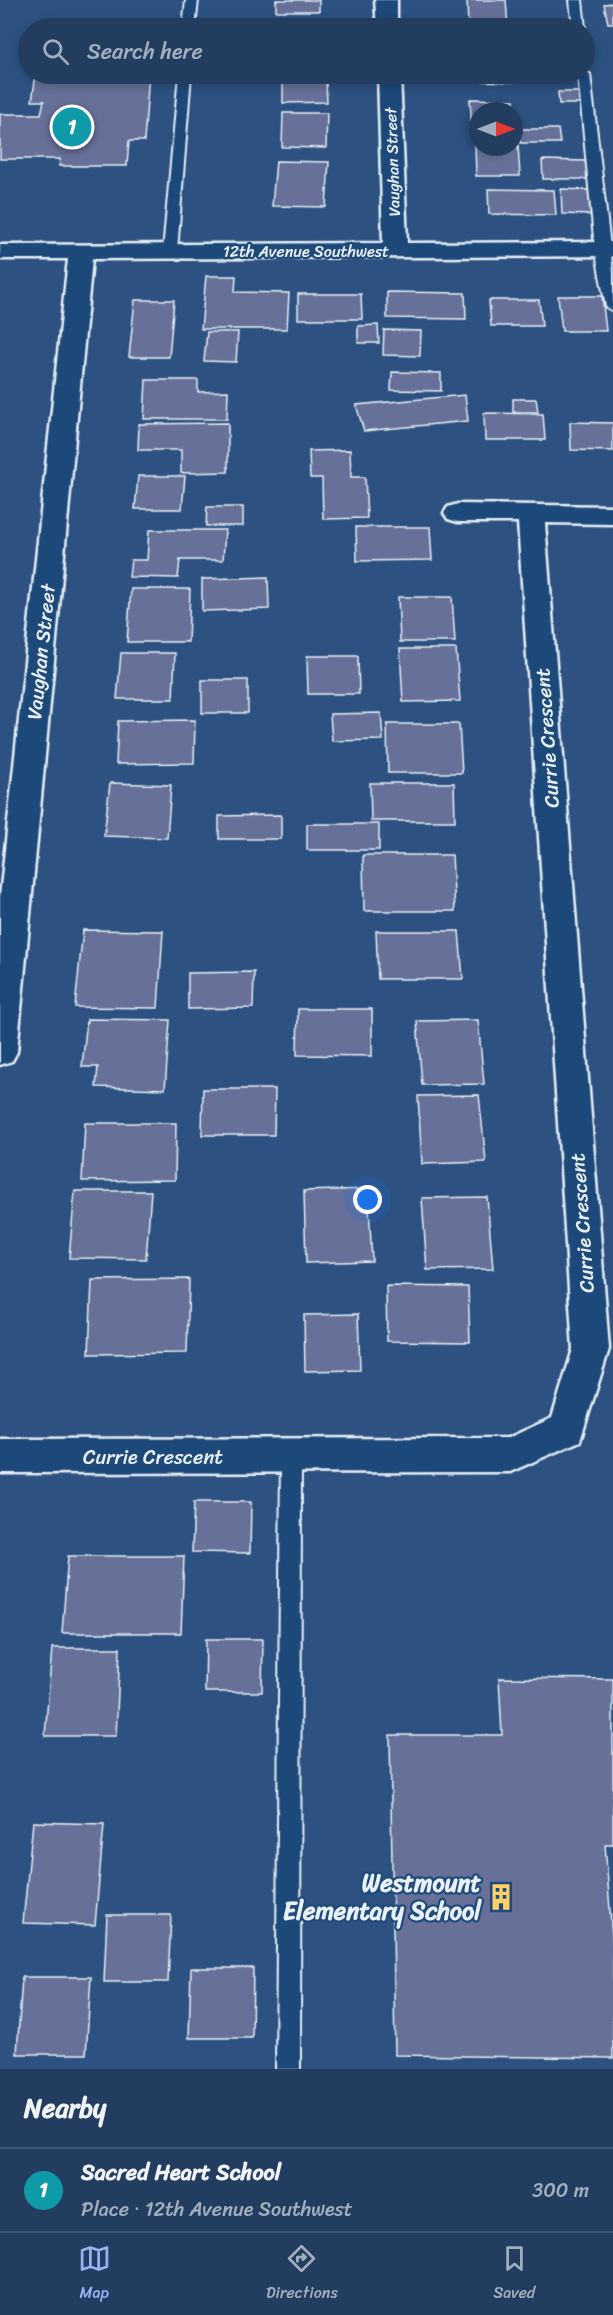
<!DOCTYPE html>
<html lang="en">
<head>
<meta charset="utf-8">
<style>
  body { margin:0; font-family:Sriracha,sans-serif; background:#2e4869; color:#f1f3f6 }
  .compass { position:absolute; left:469px; top:102px; width:54px; height:54px; border-radius:50%; background:#223d60; box-shadow:0 3px 9px #0003; rotate:90deg }
  .you { position:absolute; left:368px; top:1200px; width:21px; height:21px; margin:-15px; border:4px solid #fff; border-radius:50%; background:#1a73e8; box-shadow:0 0 0 9px #1a73e833 }
  .badge { display:grid; place-items:center; width:39px; height:39px; border-radius:50%; background:#95b2f1; color:#fff; font-size:20px; font-weight:700 }
  .pin { position:absolute; translate:-50% -50%; border:3px solid #fff; box-shadow:0 2px 6px #0006 }
  .list { margin:0; padding:0; list-style:none }
  h2 { display:flex; justify-content:space-between; align-items:center; height:78px; margin:0; padding:0 24px; font-size:26px }
  h2 small { font-size:20px; font-weight:400; color:#a2aebd }
  .list li { display:grid; grid-template-columns:39px 1fr auto; gap:18px; align-items:center; box-sizing:border-box; height:84px; padding:0 24px; border-top:2px solid #3f5675 }
  .list b { display:block; font-size:22px; white-space:nowrap }
  .list p { margin:0; font-size:20px; white-space:nowrap; color:#a2aebd }
  .list em { font-size:20px; font-style:normal; color:#a2aebd }
  .icon { flex:none; width:33px; height:33px; fill:none; stroke:currentColor; stroke-width:2; stroke-linecap:round; stroke-linejoin:round }
  .map { position:relative; flex:none; width:613px; height:2069px; overflow:hidden }
  .search { position:absolute; background:#223d60; box-shadow:0 3px 9px #0003; left:18px; right:18px; top:18px; height:66px; display:flex; align-items:center; gap:15px; box-sizing:border-box; padding:0 21px; border-radius:33px; color:#a2aebd; font-size:22px }
  .sheet { height:162px; background:#223d60 }
  nav { display:flex; justify-content:space-around; align-items:center; box-sizing:border-box; height:84px; border-top:2px solid #3f5675; background:#223d60; font-size:16px; color:#a2aebd }
  nav a { display:grid; justify-items:center; gap:3px }
  nav .on { color:#95b2f1 }
  .map>svg:first-child { display:block }
</style>
</head>
<body>
<div class="map">
<svg width="613" height="2069" viewBox="0 0 613 2069">
  <rect width="100%" height="100%" fill="#2d5180"/>
  <filter id="ink" filterUnits="userSpaceOnUse"><feTurbulence type="fractalNoise" baseFrequency=".0167" numOctaves="2"/><feDisplacementMap in="SourceGraphic" scale="12" xChannelSelector="R" yChannelSelector="G"/><feConvolveMatrix kernelMatrix="1 2 1 2 8 2 1 2 1" color-interpolation-filters="sRGB"/></filter>
  <g filter="url(#ink)">
    <g fill="#666f98" stroke="#e8f1f8" stroke-width="1.5">
      <rect x="276" y="0" width="43" height="11"/>
      <polygon points="467,0 506,0 508,28 468,28"/>
      <polygon points="613,3 613,23 608,23 604,4"/>
      <rect x="276" y="22" width="41" height="6"/>
      <polygon points="36,74 149,74 144,141 129,141 127,166 59,166 60,159 0,159 0,114 41,114 44,101 32,101"/>
      <polygon points="283,74 318,74 318,82 326,82 327,102 283,103"/>
      <polygon points="471,74 514,74 515,82 472,81"/>
      <polygon points="558,92 580,92 581,104 559,104"/>
      <polygon points="470,99 514,100 516,134 514,134 514,111 478,111 478,133 472,133"/>
      <polygon points="283,113 327,113 326,148 282,147"/>
      <polygon points="518,129 558,129 560,143 520,143"/>
      <polygon points="475,145 478,147 518,145 520,176 476,176"/>
      <polygon points="542,160 586,161 588,179 543,179"/>
      <polygon points="276,161 329,162 326,207 272,206"/>
      <polygon points="488,189 554,190 556,215 489,214"/>
      <polygon points="561,189 589,190 591,215 562,214"/>
      <polygon points="206,276 236,276 235,292 289,293 287,329 201,329"/>
      <polygon points="387,292 465,293 466,319 387,318"/>
      <polygon points="298,294 361,294 362,319 298,319"/>
      <polygon points="558,296 602,296 606,331 562,331"/>
      <polygon points="135,300 174,300 169,357 129,357"/>
      <polygon points="489,300 539,300 542,326 491,326"/>
      <polygon points="378,325 379,343 358,343 358,326"/>
      <polygon points="384,330 421,331 420,356 383,355"/>
      <polygon points="207,332 238,332 236,362 204,361"/>
      <polygon points="392,372 441,373 441,391 391,390"/>
      <polygon points="146,380 198,380 198,392 228,391 227,419 144,419"/>
      <polygon points="465,395 468,421 364,431 356,405"/>
      <polygon points="513,399 536,399 538,412 513,412"/>
      <polygon points="484,413 543,414 545,440 485,440"/>
      <polygon points="570,422 613,423 613,451 571,450"/>
      <polygon points="228,423 228,472 181,473 181,450 138,450 139,424"/>
      <polygon points="350,450 351,477 365,477 367,518 323,519 322,478 310,478 309,451"/>
      <polygon points="138,476 185,476 182,509 135,509"/>
      <polygon points="207,507 243,507 243,526 206,526"/>
      <polygon points="356,527 430,527 432,560 357,561"/>
      <polygon points="149,530 225,530 223,560 180,560 178,578 129,577 131,560 147,560"/>
      <polygon points="268,577 269,609 202,611 202,579"/>
      <polygon points="131,589 190,589 188,642 127,642"/>
      <polygon points="398,597 452,597 455,642 400,642"/>
      <polygon points="400,649 456,649 460,701 403,702"/>
      <polygon points="121,653 175,653 173,699 117,699"/>
      <polygon points="307,656 358,656 359,694 308,694"/>
      <rect x="202" y="680" width="46" height="33"/>
      <polygon points="381,713 383,740 332,741 330,714"/>
      <polygon points="195,720 194,763 116,764 118,721"/>
      <polygon points="387,724 459,724 462,773 388,773"/>
      <polygon points="110,783 171,785 167,838 104,836"/>
      <polygon points="370,783 454,783 455,821 371,821"/>
      <polygon points="281,815 281,839 219,839 219,816"/>
      <rect x="307" y="824" width="72" height="26"/>
      <polygon points="363,855 452,855 455,911 364,911"/>
      <polygon points="83,930 163,931 158,1008 75,1007"/>
      <polygon points="376,931 459,931 463,979 378,979"/>
      <polygon points="254,972 253,1008 188,1009 188,973"/>
      <polygon points="298,1009 372,1009 372,1056 297,1055"/>
      <polygon points="87,1019 170,1020 165,1089 96,1087 98,1067 82,1067"/>
      <polygon points="478,1020 484,1084 422,1085 417,1021"/>
      <polygon points="203,1089 275,1089 274,1135 202,1135"/>
      <polygon points="479,1095 486,1162 422,1164 418,1096"/>
      <polygon points="85,1123 176,1123 175,1180 82,1181"/>
      <polygon points="368,1189 372,1261 306,1263 304,1191"/>
      <polygon points="75,1191 151,1191 146,1259 69,1258"/>
      <polygon points="487,1197 493,1269 427,1270 422,1198"/>
      <polygon points="189,1279 187,1353 89,1354 92,1280"/>
      <polygon points="386,1286 468,1287 470,1342 387,1341"/>
      <polygon points="358,1314 360,1370 305,1371 304,1315"/>
      <polygon points="194,1502 251,1502 250,1553 192,1552"/>
      <polygon points="68,1556 184,1556 181,1633 62,1633"/>
      <polygon points="206,1639 263,1639 262,1692 205,1692"/>
      <polygon points="52,1648 120,1648 116,1736 45,1736"/>
      <polygon points="499,1678 613,1679 613,1844 605,1844 613,1950 613,2058 395,2055 390,1735 502,1735"/>
      <polygon points="33,1822 104,1824 95,1925 23,1923"/>
      <polygon points="107,1915 171,1915 168,1982 104,1982"/>
      <polygon points="191,1968 253,1968 252,2038 189,2038"/>
      <polygon points="22,1977 91,1977 86,2054 17,2054"/>
    </g>
    <g fill="none" stroke-linecap="round" stroke-linejoin="round">
      <defs>
        <g id="service">
          <polygon points="186,0 198,0 195,28 183,28"/>
          <polygon points="570,0 582,0 585,28 584,29 573,28"/>
          <polygon points="584,71 590,74 613,272 613,311 606,307 595,249 578,74 584,74"/>
          <polygon points="179,74 191,74 177,251 170,255 163,251"/>
          <polygon points="291,1448 298,1451 301,1457 300,2069 276,2069 281,1457 284,1451"/>
        </g>
        <g id="minor">
          <polygon points="375,0 397,0 397,28 377,28"/>
          <polygon points="378,74 400,74 407,243 613,242 613,256 92,259 17,1052 12,1061 0,1065 0,897 68,259 0,259 0,245 383,243"/>
          <polygon points="458,504 613,506 613,524 545,523 609,1349 580,1441 510,1472 0,1473 0,1439 508,1438 552,1418 573,1349 518,522 458,522 448,519 444,513 448,507"/>
        </g>
      </defs>
      <use href="#service" stroke="#e8f1f8" stroke-width="4"/>
      <use href="#minor" stroke="#e8f1f8" stroke-width="5"/>
      <use href="#service" fill="#1f4a7a" fill-rule="evenodd"/>
      <use href="#minor" fill="#1f4a7a" fill-rule="evenodd"/>
    </g>
  </g>
  <defs>
    <symbol id="building-bare" viewBox="-9 -9 18 18"><path d="M-4-6H4V6H1V3H-1V6H-4ZM-2.5-4.3h1.7v1.8h-1.7ZM.8-4.3h1.7v1.8H.8ZM-2.5-1h1.7V.8h-1.7ZM.8-1h1.7V.8H.8Z" fill="#ffd166" stroke="#1f4a7a" stroke-width="2.5" paint-order="stroke"/></symbol>
  </defs>
  <g fill-rule="evenodd">
    <use href="#building-bare" x="482" y="1878" width="38" height="38"/>
  </g>
  <g text-anchor="middle" stroke-width="4.5" stroke-linejoin="round" paint-order="stroke">
    <g font-size="16" fill="#e8f1f8" stroke="#1f4a7a">
      <text transform="translate(392 162) rotate(-92)" y="6">Vaughan Street</text>
      <text x="306" y="257">12th Avenue Southwest</text>
    </g>
    <g font-size="20" fill="#e8f1f8" stroke="#1f4a7a">
      <text transform="translate(41 652) rotate(-84)" y="7">Vaughan Street</text>
      <text transform="translate(547 738) rotate(-94)" y="7">Currie Crescent</text>
      <text transform="translate(582 1223) rotate(-94)" y="7">Currie Crescent</text>
      <text x="153" y="1464">Currie Crescent</text>
    </g>
    <g font-size="24" font-weight="bold" fill="#e8f1f8" stroke="#1f4a7a" text-anchor="end">
      <text x="481" y="1891">Westmount<tspan x="481" dy="28">Elementary School</tspan></text>
    </g>
  </g>
</svg>
<svg class="compass" viewBox="-18 -18 36 36"><path d="M0-13l5 13h-10z" fill="#e53935"/><path d="M0 13l5-13h-10z" fill="#a2aebd"/></svg>
<div class="you"></div>
<div class="pin badge" style="left:72px;top:127px;background:#0f9aa8">1</div>
<div class="search"><svg class="icon" aria-label="search" viewBox="0 0 24 24"><circle cx="10" cy="10" r="6"/><path d="M15 15l6 6"/></svg>Search here</div>
</div>
<section class="sheet">
<h2>Nearby<small></small></h2>
<ul class="list">
<li><span class="badge" style="background:#0f9aa8">1</span><div><b>Sacred Heart School</b><p>Place · 12th Avenue Southwest</p></div><em>300 m</em></li>
</ul>
</section>
<nav>
<a class="on"><svg class="icon" aria-label="map" viewBox="0 0 24 24"><path d="M3 6l6-2 6 2 6-2v14l-6 2-6-2-6 2zM9 4v14M15 6v14"/></svg>Map</a>
<a><svg class="icon" aria-label="directions" viewBox="0 0 24 24"><path d="M12 3l9 9-9 9-9-9zM9 14v-3h6M13 9l2 2-2 2"/></svg>Directions</a>
<a><svg class="icon" aria-label="saved" viewBox="0 0 24 24"><path d="M7 4h10v16l-5-4-5 4z"/></svg>Saved</a>
</nav>
</body>
</html>
